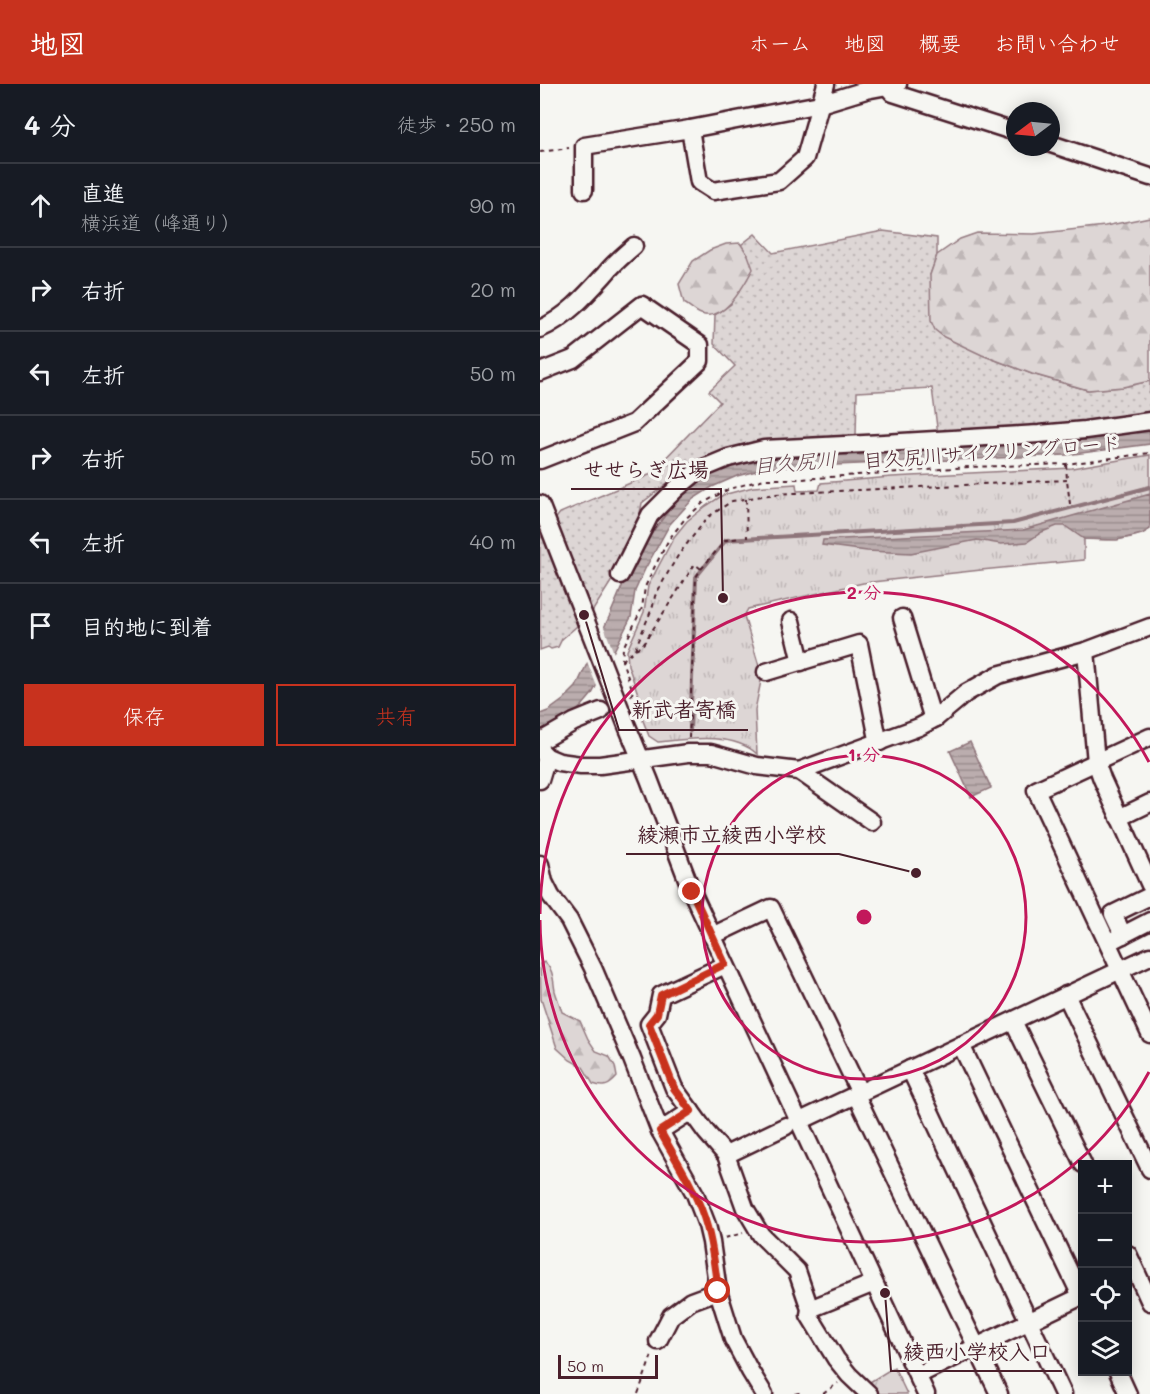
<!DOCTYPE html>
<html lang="ja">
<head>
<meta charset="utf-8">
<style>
  body { margin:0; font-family:Mali,"Klee One",sans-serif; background:#20242c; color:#f1f3f6 }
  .controls { position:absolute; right:18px; bottom:18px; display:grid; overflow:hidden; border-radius:0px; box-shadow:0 3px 15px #0003 }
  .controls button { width:54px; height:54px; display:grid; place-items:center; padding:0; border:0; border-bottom:2px solid #363941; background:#171b24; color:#f1f3f6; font:30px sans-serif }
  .compass { position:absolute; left:466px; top:18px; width:54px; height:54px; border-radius:50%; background:#171b24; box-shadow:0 3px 15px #0003; rotate:254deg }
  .scale { position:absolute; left:18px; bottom:15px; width:100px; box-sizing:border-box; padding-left:6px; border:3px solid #4a1f2b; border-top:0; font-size:16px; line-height:21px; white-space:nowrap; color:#4a1f2b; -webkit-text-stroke:4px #f6f6f2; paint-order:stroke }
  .stop { position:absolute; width:18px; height:18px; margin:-14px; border:4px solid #c8321e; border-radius:50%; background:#fff }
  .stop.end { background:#c8321e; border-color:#fff; box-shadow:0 2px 6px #0008 }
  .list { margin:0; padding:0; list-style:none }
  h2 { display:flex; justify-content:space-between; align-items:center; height:78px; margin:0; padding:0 24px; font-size:26px }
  h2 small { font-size:20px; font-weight:400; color:#9ea1a6 }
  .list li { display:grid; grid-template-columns:39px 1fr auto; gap:18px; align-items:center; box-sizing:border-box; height:84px; padding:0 24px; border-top:2px solid #363941 }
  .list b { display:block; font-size:22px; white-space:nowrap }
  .list p { margin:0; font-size:20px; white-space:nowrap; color:#9ea1a6 }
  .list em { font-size:20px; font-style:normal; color:#9ea1a6 }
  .actions { display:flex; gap:12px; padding:18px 24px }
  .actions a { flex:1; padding:14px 0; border:2px solid #c8321e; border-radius:0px; text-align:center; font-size:21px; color:#c8321e }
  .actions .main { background:#c8321e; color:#fff }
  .icon { flex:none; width:33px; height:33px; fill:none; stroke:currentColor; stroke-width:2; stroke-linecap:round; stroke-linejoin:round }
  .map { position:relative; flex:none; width:610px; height:1310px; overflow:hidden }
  header { display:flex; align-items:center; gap:36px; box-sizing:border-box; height:84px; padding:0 30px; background:#c8321e; color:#fff }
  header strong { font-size:28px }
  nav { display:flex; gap:33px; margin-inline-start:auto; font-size:21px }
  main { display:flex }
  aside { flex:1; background:#171b24 }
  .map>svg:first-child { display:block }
</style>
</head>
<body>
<header>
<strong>地図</strong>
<nav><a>ホーム</a><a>地図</a><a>概要</a><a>お問い合わせ</a></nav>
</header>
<main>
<aside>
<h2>4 分<small>徒歩 · 250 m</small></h2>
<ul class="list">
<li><svg class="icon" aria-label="ahead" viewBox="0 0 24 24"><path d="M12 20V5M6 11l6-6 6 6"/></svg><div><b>直進</b><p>横浜道（峰通り）</p></div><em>90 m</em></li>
<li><svg class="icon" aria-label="right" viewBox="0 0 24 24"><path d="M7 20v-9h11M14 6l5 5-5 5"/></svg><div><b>右折</b></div><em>20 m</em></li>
<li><svg class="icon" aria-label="left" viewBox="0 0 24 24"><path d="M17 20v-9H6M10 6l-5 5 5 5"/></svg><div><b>左折</b></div><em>50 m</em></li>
<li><svg class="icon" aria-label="right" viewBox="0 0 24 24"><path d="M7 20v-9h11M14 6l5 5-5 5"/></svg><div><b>右折</b></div><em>50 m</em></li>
<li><svg class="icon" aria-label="left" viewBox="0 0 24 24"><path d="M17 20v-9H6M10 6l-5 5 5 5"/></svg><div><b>左折</b></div><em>40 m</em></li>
<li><svg class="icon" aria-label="arrive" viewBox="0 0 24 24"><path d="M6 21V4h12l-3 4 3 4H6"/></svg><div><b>目的地に到着</b></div></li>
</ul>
<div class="actions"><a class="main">保存</a><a>共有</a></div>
</aside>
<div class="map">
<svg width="610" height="1310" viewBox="0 0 610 1310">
  <defs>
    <pattern id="grass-dots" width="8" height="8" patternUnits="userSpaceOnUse" patternTransform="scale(1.5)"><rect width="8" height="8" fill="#ddd6d5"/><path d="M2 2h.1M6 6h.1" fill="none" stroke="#bfb7b7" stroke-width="1.8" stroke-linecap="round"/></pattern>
    <pattern id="forest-firs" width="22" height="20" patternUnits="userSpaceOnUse" patternTransform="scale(1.5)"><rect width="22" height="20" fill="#ddd6d5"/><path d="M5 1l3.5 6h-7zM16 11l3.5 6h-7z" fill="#bfb7b7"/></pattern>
    <pattern id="park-tufts" width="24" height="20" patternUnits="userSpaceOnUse" patternTransform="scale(1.5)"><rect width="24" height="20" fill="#ddd6d5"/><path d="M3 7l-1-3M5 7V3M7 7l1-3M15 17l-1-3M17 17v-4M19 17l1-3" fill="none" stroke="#bfb7b7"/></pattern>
    <pattern id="water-rules" width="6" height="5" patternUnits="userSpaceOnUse" patternTransform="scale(1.5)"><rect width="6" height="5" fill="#bbadae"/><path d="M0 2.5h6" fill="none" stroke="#9a8c8e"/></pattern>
  </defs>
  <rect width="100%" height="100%" fill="#f6f6f2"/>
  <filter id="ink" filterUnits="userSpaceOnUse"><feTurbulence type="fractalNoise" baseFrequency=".0167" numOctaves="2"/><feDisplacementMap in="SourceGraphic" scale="12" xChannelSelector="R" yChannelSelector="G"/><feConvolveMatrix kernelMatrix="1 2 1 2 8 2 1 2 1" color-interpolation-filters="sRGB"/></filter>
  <g filter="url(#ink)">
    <polygon fill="url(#grass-dots)" stroke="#947a80" stroke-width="1.5" points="343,147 397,154 397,171 390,191 442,271 492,290 547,306 583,303 610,297 610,331 544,342 398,351 392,304 317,308 316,351 200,362 139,390 102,419 93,463 50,531 22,555 18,563 11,565 8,563 0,566 0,455 20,429 109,391 180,318 169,307 195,282 174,260 175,231 191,220 208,171 201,161 215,150 233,169"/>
    <g fill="url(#forest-firs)" stroke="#947a80" stroke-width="1.5">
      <polygon points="610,133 610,297 583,303 548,306 492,290 442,271 404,253 395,246 391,237 390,191 397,171 420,155 437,149 494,150 565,142"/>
      <path d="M200,159L208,171L213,185C204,201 185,239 161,230C155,228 150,222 144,219L139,200L153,177L170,166L186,160Z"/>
      <path d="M4,878C14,885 13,897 15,907C17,914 20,921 22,928L40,937L48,955L56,967L69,972L75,982L77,993C69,1002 65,1004 53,1000L43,983L30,976L17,964L1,915L0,880Z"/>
    </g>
    <g fill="url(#park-tufts)" stroke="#947a80" stroke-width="1.5">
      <path d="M610,371V445C591,458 567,456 544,455V476L441,486L323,499L208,525L204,532L222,592L215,626L217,670C193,648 148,655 118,658L109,652L95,616L98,610L88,581L87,567L104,528L108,502L134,453L147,437L166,422L183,411L213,403L256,400L257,407L279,406L281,399L352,393L532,384Z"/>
      <polygon points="354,1283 367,1310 334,1310 325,1301"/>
    </g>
    <g fill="url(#water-rules)" stroke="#8e747a" stroke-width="1.5">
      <polygon points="610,346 610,360 526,371 228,384 197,392 172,403 153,415 130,440 105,485 95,507 91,533 52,610 42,622 22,639 0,646 0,630 8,627 23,616 36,603 70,531 89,486 114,446 140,412 165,393 191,380 226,371 499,357 546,356"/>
      <polygon points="610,410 610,445 602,450 577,456 544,455 525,442 517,442 502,448 487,458 461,460 437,456 371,469 327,467 282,461 283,456 483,446"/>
      <polygon points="430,658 451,704 431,713 410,667"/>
    </g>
    <polygon fill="#f6f6f2" points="63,540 75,572 58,605 46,575"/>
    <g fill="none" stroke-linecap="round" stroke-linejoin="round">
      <polyline stroke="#8e747a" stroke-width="4" points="150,647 156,493 186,456 473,439 610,403"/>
      <defs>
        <g id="minor">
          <polyline points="347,2 353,9 475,48"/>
          <polyline points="150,45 159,98 173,107 239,97 265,74 286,0"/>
          <polyline points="511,60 610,93"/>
          <polyline points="44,106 44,62 150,45 280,20 326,6 358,0"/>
          <path d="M0,245C27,233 47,210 66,189C74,179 84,171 94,162"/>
          <polyline points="0,288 33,275 102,221 160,261 160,277 94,339 0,376"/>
          <polyline points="0,420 87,642 109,695 152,808 386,1310"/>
          <polyline points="80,491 110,431 137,404 159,386 188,374 224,365 344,359 499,350 545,346 610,337"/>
          <polyline points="362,534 391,629 396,634"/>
          <polyline points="251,537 261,578"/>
          <polyline points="546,567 556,678 562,695 610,801"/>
          <polyline points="226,588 319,560 337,650 340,658"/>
          <polyline points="610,653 496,706 610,950"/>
          <polyline points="0,656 6,654 34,638 61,627"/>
          <polyline points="0,666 7,673 19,678 41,681 60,681 148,669 171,669 217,682 259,687 379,643 396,634 426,609 458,591 546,567 610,543"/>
          <polyline points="259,687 332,738"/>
          <polyline points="0,696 7,673"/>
          <polyline points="579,734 610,719"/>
          <polyline points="0,780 4,798 11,812 29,836 53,884 92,975 120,1047 155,1110 167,1141 171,1158 178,1207 193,1255 210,1287 224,1310"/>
          <polyline points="583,851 573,830 610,812"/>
          <polyline points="172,852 231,824 320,1009"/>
          <polyline points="573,856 610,837"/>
          <polyline points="185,881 121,911 117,930 109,940 134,1004 166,1048 186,1071 205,1124 221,1151 257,1187 270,1225 269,1231 296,1275 309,1291 329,1310"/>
          <polyline points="526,911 610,1085"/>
          <polyline points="473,937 543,1080"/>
          <polyline points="421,961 542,1214"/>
          <polyline points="370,985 523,1310"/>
          <polyline points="316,1011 459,1310"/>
          <polyline points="258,1038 610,872"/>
          <polyline points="120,1047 151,1027"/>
          <polyline points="186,1071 246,1042"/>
          <polyline points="588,1170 610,1218"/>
          <polyline points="270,1225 334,1199"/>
          <polyline points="118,1257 131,1232 151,1217 178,1207"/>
          <polyline points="578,1288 588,1310"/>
          <polyline points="378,1291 542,1212"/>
        </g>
      </defs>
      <use href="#minor" stroke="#4a1f2b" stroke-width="21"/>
      <g stroke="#4a1f2b" stroke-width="2" stroke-dasharray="4.5 4.5" stroke-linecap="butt">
        <polyline points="0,68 29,64"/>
        <polyline points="526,380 527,396 530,420"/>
        <polyline points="206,415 207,454"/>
        <polyline points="161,485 186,456 201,454"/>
        <polyline points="95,565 113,522 115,512 130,485 139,470 168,433 192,417 235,410 527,396"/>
        <polyline points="82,577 95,565 102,562 155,480 161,485 156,493 149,654"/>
        <polyline points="91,612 93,607 82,577 83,564 102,524 105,503 115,482 129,455 144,436 163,419 189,405 224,395 262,395 429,383 526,380 610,369"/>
        <polyline points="185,1154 203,1149"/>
        <polyline points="98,1310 112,1271"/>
        <polyline points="255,1310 259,1309 262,1310"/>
        <polyline points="283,1310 298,1299"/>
      </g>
      <use href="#minor" stroke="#f6f6f2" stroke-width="16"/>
    </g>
  </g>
  <g fill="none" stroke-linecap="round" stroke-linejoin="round" filter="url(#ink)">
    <path stroke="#c8321e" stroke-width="8" d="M152,808L185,880L121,911L117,930L109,940L134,1004L151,1027L120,1047C137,1078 158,1109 167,1143C173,1164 175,1186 178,1207"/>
  </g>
  <g fill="none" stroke="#c2185b" stroke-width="3">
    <circle cx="324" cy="833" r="162"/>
    <path d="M609 988A324 324 0 0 1 0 836M0 830A324 324 0 0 1 609 678"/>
  </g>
  <g text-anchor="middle" stroke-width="6" stroke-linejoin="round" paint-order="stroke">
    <g font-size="20" fill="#4a1f2b" stroke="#f6f6f2">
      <text transform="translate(452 368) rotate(-4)" y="7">目久尻川サイクリングロード</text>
    </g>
    <g font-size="21" font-style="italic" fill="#6c4a52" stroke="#f6f6f2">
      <text transform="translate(255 379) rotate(-5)" y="7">目久尻川</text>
    </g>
  </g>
  <circle cx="324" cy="833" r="9" fill="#c2185b" stroke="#f6f6f2" stroke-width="3"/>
  <g font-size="18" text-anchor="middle" font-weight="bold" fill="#c2185b" stroke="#f6f6f2" stroke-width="6" stroke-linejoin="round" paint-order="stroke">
    <text x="324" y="515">2 分</text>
    <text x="324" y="677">1 分</text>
  </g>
  <path fill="none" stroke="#4a1f2b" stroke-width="2" d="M183 514L181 405H31M44 531L79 646H208M376 789L299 770H86M345 1209L351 1287H522"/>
  <g fill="#4a1f2b" stroke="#f6f6f2" stroke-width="2">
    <circle cx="183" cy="514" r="6"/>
    <circle cx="44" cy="531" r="6"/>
    <circle cx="376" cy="789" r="6"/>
    <circle cx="345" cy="1209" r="6"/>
  </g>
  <g font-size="21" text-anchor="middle" font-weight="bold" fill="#4a1f2b" stroke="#f6f6f2" stroke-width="6" stroke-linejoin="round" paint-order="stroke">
    <text x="106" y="393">せせらぎ広場</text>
    <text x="144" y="633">新武者寄橋</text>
    <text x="192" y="758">綾瀬市立綾西小学校</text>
    <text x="437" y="1275">綾西小学校入口</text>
  </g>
</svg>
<div class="controls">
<button>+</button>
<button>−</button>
<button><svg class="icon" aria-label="locate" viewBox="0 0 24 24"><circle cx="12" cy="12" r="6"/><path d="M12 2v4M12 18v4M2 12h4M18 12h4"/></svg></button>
<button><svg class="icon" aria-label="layers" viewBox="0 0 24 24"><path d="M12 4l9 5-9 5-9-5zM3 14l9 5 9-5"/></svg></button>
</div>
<svg class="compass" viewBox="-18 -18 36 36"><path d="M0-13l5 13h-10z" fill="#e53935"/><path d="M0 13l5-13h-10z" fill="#9ea1a6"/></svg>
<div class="scale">50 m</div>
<div class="stop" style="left:178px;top:1207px"></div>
<div class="stop end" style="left:152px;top:808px"></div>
</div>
</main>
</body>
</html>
